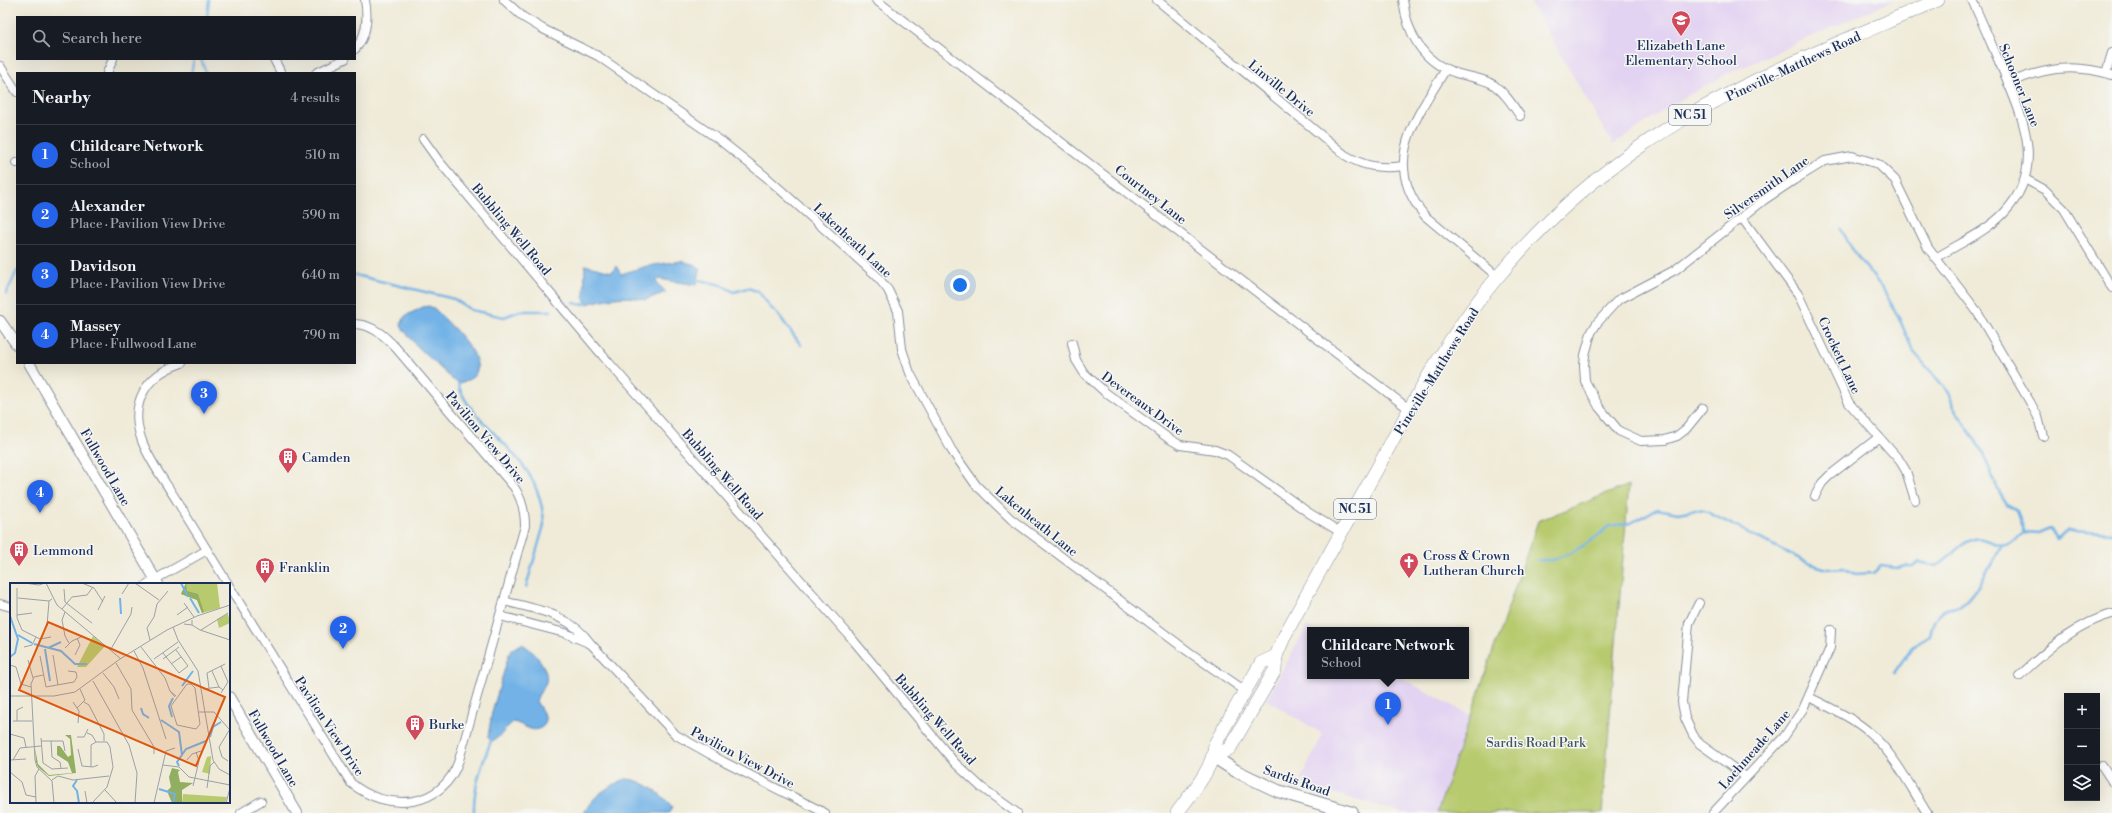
<!DOCTYPE html>
<html lang="en">
<head>
<meta charset="utf-8">
<style>
  body { margin:0; font-family:"Libre Bodoni",serif; background:#242831; color:#f1f3f6 }
  .controls { position:absolute; right:12px; bottom:12px; display:grid; overflow:hidden; border-radius:0px; box-shadow:0 4px 16px #0002 }
  .controls button { width:36px; height:36px; display:grid; place-items:center; padding:0; border:0; border-bottom:1px solid #363941; background:#171b24; color:#f1f3f6; font:20px sans-serif }
  .you { position:absolute; left:960px; top:285px; width:14px; height:14px; margin:-10px; border:3px solid #fff; border-radius:50%; background:#1a73e8; box-shadow:0 0 0 6px #1a73e833 }
  .badge { display:grid; place-items:center; width:26px; height:26px; border-radius:50%; background:#2563eb; color:#fff; font-size:13px; font-weight:700 }
  .pin { position:absolute; translate:-50% -33px; filter:drop-shadow(0 1px 2px #0008) }
  .pin::after { content:''; position:absolute; top:21px; width:14px; height:12px; background:inherit; clip-path:polygon(0 0,100% 0,50% 100%) }
  .popup { position:absolute; left:1307px; top:627px; width:162px; height:52px; box-sizing:border-box; display:grid; place-content:center; border-radius:0px; background:#171b24; filter:drop-shadow(0 1px 3px #0005); font-size:13px; white-space:nowrap; color:#9ea1a6 }
  .popup b { font-size:15px; color:#f1f3f6 }
  .popup::after { content:''; position:absolute; left:50%; top:100%; margin-left:-8px; border:8px solid transparent; border-top-color:#171b24 }
  .list { margin:0; padding:0; list-style:none }
  h2 { display:flex; justify-content:space-between; align-items:center; height:52px; margin:0; padding:0 16px; font-size:17px }
  h2 small { font-size:13px; font-weight:400; color:#9ea1a6 }
  .list li { display:grid; grid-template-columns:26px 1fr auto; gap:12px; align-items:center; box-sizing:border-box; height:60px; padding:0 16px; border-top:1px solid #363941 }
  .list b { display:block; font-size:15px; white-space:nowrap }
  .list p { margin:0; font-size:13px; white-space:nowrap; color:#9ea1a6 }
  .list em { font-size:13px; font-style:normal; color:#9ea1a6 }
  .icon { flex:none; width:22px; height:22px; fill:none; stroke:currentColor; stroke-width:2; stroke-linecap:round; stroke-linejoin:round }
  .map { position:relative; flex:none; width:2112px; height:813px; overflow:hidden }
  .search { position:absolute; background:#171b24; box-shadow:0 4px 16px #0002; left:16px; top:16px; width:340px; height:44px; display:flex; align-items:center; gap:10px; box-sizing:border-box; padding:0 14px; border-radius:0px; color:#9ea1a6; font-size:15px }
  .panel { position:absolute; background:#171b24; box-shadow:0 4px 16px #0002; left:16px; top:72px; width:340px; height:292px; border-radius:0px }
  .map>svg:first-child { display:block }
</style>
</head>
<body>
<div class="map">
<svg width="2112" height="813" viewBox="0 0 2112 813">
  <rect width="100%" height="100%" fill="#f6f6f2"/>
  <filter id="ink" filterUnits="userSpaceOnUse"><feTurbulence type="fractalNoise" baseFrequency=".025" numOctaves="2"/><feDisplacementMap in="SourceGraphic" scale="8" xChannelSelector="R" yChannelSelector="G"/><feConvolveMatrix kernelMatrix="1 2 1 2 8 2 1 2 1" color-interpolation-filters="sRGB"/></filter>
  <filter id="wash" filterUnits="userSpaceOnUse"><feTurbulence type="fractalNoise" baseFrequency=".012" numOctaves="4" result="noise"/><feDisplacementMap in="SourceGraphic" scale="16" xChannelSelector="R" yChannelSelector="G"/><feGaussianBlur stdDeviation="0.9" result="paint"/><feColorMatrix in="noise" values="0 0 0 0 0 0 0 0 0 0 0 0 0 0 0 0 0 1.4 0 .05"/><feComposite in="paint" operator="in"/></filter>
  <g filter="url(#wash)">
    <rect width="100%" height="100%" fill="#f0ebd8"/>
    <g fill="#e3d3f2">
      <polygon points="1529,0 1894,0 1727,74 1673,104 1613,145"/>
      <polygon points="1307,626 1314,630 1310,630 1310,676 1398,676 1471,716 1437,813 1403,813 1311,787 1300,780 1323,734 1266,700"/>
    </g>
    <polygon fill="#b7ca6e" stroke="#697c66" points="1629,485 1602,813 1437,813 1538,521"/>
    <g fill="#72b2e6" stroke="#4670a2">
      <path d="M681,261L696,265L701,269L696,285L659,279L656,282L666,292L645,300C628,294 604,299 587,304L584,299L585,265L612,272L616,266L621,274L647,266Z"/>
      <path d="M429,306L435,309C446,321 485,355 476,373C473,379 465,381 460,383L453,380L415,344L402,328L401,325L405,316L423,307Z"/>
      <path d="M522,644C532,649 550,668 546,682C544,689 538,693 536,701L545,716V724C535,737 524,724 513,722C505,728 500,739 491,741L488,737L492,712L509,654L512,649Z"/>
      <path d="M625,779C640,778 663,794 672,807L669,813H584C592,796 609,786 625,779Z"/>
    </g>
    <g fill="none" stroke-linecap="round" stroke-linejoin="round">
      <g stroke="#72b2e6" stroke-width="2.5">
        <polyline points="207,17 209,0"/>
        <polyline points="201,59 206,73"/>
        <polyline points="191,73 194,59"/>
        <polyline points="1841,229 1854,252 1883,289 1899,318 1913,351 1950,394 1953,406 1981,449 1999,492 2007,505 2017,511 2025,532"/>
        <polyline points="355,275 454,299 471,310 504,317 520,311 551,311"/>
        <polyline points="695,279 721,285 734,292 748,288 759,292 770,307 778,314 801,345"/>
        <polyline points="6,294 17,271"/>
        <path d="M573,302C578,305 583,306 588,302"/>
        <path d="M458,383C462,399 473,411 484,423C515,455 542,477 544,525L526,587"/>
        <path d="M1538,560H1553L1573,552L1595,538L1609,526L1631,523L1657,509L1678,513L1695,510L1705,511L1810,564L1828,569L1843,568L1856,574L1873,573L1881,566L1897,568L1906,566H1913L1919,562L1937,566C1952,558 1956,545 1974,539C1985,536 1996,547 2008,545C2014,543 2019,535 2025,532L2038,533L2050,528L2057,540L2067,531L2074,530L2112,533"/>
        <path d="M1894,673L1912,647L1930,636C1933,624 1934,614 1947,609C1952,607 1958,608 1962,605C1980,591 1990,563 2003,545"/>
        <path d="M474,813C473,788 482,764 491,741"/>
      </g>
    </g>
  </g>
  <g filter="url(#ink)">
    <g fill="none" stroke-linecap="round" stroke-linejoin="round">
      <defs>
        <g id="minor">
          <polyline points="504,0 523,17 543,29 598,56 721,141 765,176 876,275 888,290 898,311 902,349 910,373 952,451 976,485 1011,519 1189,652 1244,690"/>
          <polyline points="876,0 1409,409"/>
          <path d="M1157,0L1345,155C1364,167 1382,169 1403,166"/>
          <path d="M1403,0C1407,33 1422,62 1456,73C1468,77 1483,78 1494,85C1505,93 1512,104 1520,116"/>
          <path d="M355,49C367,36 368,17 365,0"/>
          <polyline points="274,59 281,73"/>
          <polyline points="0,66 17,92"/>
          <path d="M1446,69C1416,118 1380,163 1425,216L1498,277"/>
          <polyline points="107,73 113,59"/>
          <polyline points="316,73 345,59"/>
          <polyline points="2106,73 2112,53"/>
          <path d="M2008,83C2045,68 2073,63 2112,75"/>
          <polyline points="423,139 438,160 603,356 848,634 955,763 981,787 1017,813"/>
          <polyline points="16,163 17,163"/>
          <polyline points="2025,179 2045,190 2064,209 2112,288"/>
          <polyline points="1742,218 1798,294 1849,403 1900,461 1906,471 1915,500"/>
          <path d="M1936,258C1958,244 1986,232 2004,213C2046,168 2024,121 2004,73C1993,48 1983,24 1972,0"/>
          <polyline points="1072,343 1076,360 1084,373 1106,393 1168,438 1180,445 1215,450 1228,455 1309,513 1342,533"/>
          <path d="M182,363C164,369 149,378 141,397C126,434 159,471 177,501C194,529 211,556 228,584"/>
          <polyline points="1703,408 1686,429 1677,436 1665,440 1641,441 1619,431 1599,407 1585,381 1584,365 1585,355 1591,333 1597,323 1618,300 1675,270 1764,200 1794,180 1825,161 1852,156 1878,164 1895,180 1928,248 1976,310 2030,402 2038,417 2043,436"/>
          <polyline points="1815,496 1822,483 1829,476 1879,437"/>
          <polyline points="147,584 207,550"/>
          <path d="M229,586L351,783C387,813 443,809 459,760L525,526C525,511 522,499 514,487L396,348C385,336 373,325 355,324"/>
          <polyline points="1699,603 1689,623 1682,702 1685,718 1693,735 1700,744 1746,777"/>
          <polyline points="0,604 11,607"/>
          <path d="M500,616L565,633L591,644C570,614 538,610 504,601"/>
          <polyline points="591,644 676,735 724,762 825,813"/>
          <path d="M2019,676C2047,651 2074,624 2112,614"/>
          <path d="M1809,697C1830,708 1852,717 1870,733C1894,754 1910,786 1927,813"/>
          <polyline points="2102,766 2112,781"/>
          <polyline points="241,813 261,801"/>
          <polyline points="1713,813 1784,737 1803,709 1830,648 1831,630"/>
        </g>
        <g id="tertiary">
          <polyline points="0,321 17,345"/>
          <polyline points="29,363 158,584"/>
          <polyline points="229,697 297,813"/>
        </g>
        <polyline id="secondary" points="1214,757 1236,771 1278,791 1352,813"/>
        <g id="primary">
          <path d="M1214,757L1230,748L1275,670L1276,656L1285,635C1315,579 1346,524 1377,469C1412,404 1447,337 1495,280C1537,229 1586,184 1641,146C1729,85 1840,43 1938,0"/>
          <path d="M1177,813C1192,792 1213,770 1215,744L1261,663L1276,656"/>
        </g>
      </defs>
      <use href="#minor" stroke="#868d9b" stroke-width="10"/>
      <use href="#tertiary" stroke="#868d9b" stroke-width="12"/>
      <use href="#secondary" stroke="#868d9b" stroke-width="14"/>
      <use href="#primary" stroke="#868d9b" stroke-width="14"/>
      <use href="#minor" stroke="#fff" stroke-width="8"/>
      <use href="#tertiary" stroke="#fff" stroke-width="10"/>
      <use href="#secondary" stroke="#fff" stroke-width="12"/>
      <use href="#primary" stroke="#fff" stroke-width="13"/>
    </g>
  </g>
  <defs>
    <symbol id="school-pin" viewBox="-11 -11 22 30"><path d="M0 17L-7.5 6A9.5 9.5 0 1 1 7.5 6Z" fill="#d1495b" stroke="#f6f6f2"/><path d="M0-5L7-2L0 1L-7-2ZM-4 1L0 2.5L4 1V4Q0 6-4 4Z" fill="#fff"/></symbol>
    <symbol id="building-pin" viewBox="-11 -11 22 30"><path d="M0 17L-7.5 6A9.5 9.5 0 1 1 7.5 6Z" fill="#d1495b" stroke="#f6f6f2"/><path d="M-4-6H4V6H1V3H-1V6H-4ZM-2.5-4.3h1.7v1.8h-1.7ZM.8-4.3h1.7v1.8H.8ZM-2.5-1h1.7V.8h-1.7ZM.8-1h1.7V.8H.8Z" fill="#fff"/></symbol>
    <symbol id="church-pin" viewBox="-11 -11 22 30"><path d="M0 17L-7.5 6A9.5 9.5 0 1 1 7.5 6Z" fill="#d1495b" stroke="#f6f6f2"/><path d="M-1.2-6h2.4v3.5h3.3v2.4h-3.3V6h-2.4V-.1h-3.3v-2.4h3.3Z" fill="#fff"/></symbol>
  </defs>
  <g fill-rule="evenodd">
    <use href="#school-pin" x="1670" y="9" width="22" height="30"/>
    <use href="#building-pin" x="277" y="446" width="22" height="30"/>
    <use href="#building-pin" x="8" y="539" width="22" height="30"/>
    <use href="#church-pin" x="1398" y="551" width="22" height="30"/>
    <use href="#building-pin" x="254" y="556" width="22" height="30"/>
    <use href="#building-pin" x="404" y="713" width="22" height="30"/>
  </g>
  <g text-anchor="middle" stroke-width="3" stroke-linejoin="round" paint-order="stroke">
    <g fill="#f6f6f2" stroke="#5d6b8a" stroke-width="1">
      <rect x="1669" y="105" width="42" height="20" rx="3"/>
      <rect x="1334" y="499" width="42" height="20" rx="3"/>
    </g>
    <g font-size="12" font-weight="bold" fill="#1b2f5e">
      <text x="1690" y="119">NC 51</text>
      <text x="1355" y="513">NC 51</text>
    </g>
    <g font-size="13" fill="#1b2f5e" stroke="#f6f6f2" text-anchor="start">
      <text x="1681" y="50" text-anchor="middle">Elizabeth Lane<tspan x="1681" dy="15">Elementary School</tspan></text>
      <text x="302" y="462">Camden</text>
      <text x="33" y="555">Lemmond</text>
      <text x="1423" y="560">Cross &amp; Crown<tspan x="1423" dy="15">Lutheran Church</tspan></text>
      <text x="279" y="572">Franklin</text>
      <text x="429" y="729">Burke</text>
    </g>
    <g font-size="13" fill="#1b2f5e" stroke="#f6f6f2">
      <text transform="translate(1793 66) rotate(-25)" y="5">Pineville-Matthews Road</text>
      <text transform="translate(2020 85) rotate(68)" y="5">Schooner Lane</text>
      <text transform="translate(1282 88) rotate(39)" y="5">Linville Drive</text>
      <text transform="translate(1766 187) rotate(-35)" y="5">Silversmith Lane</text>
      <text transform="translate(1151 194) rotate(38)" y="5">Courtney Lane</text>
      <text transform="translate(512 229) rotate(50)" y="5">Bubbling Well Road</text>
      <text transform="translate(853 240) rotate(43)" y="5">Lakenheath Lane</text>
      <text transform="translate(1840 355) rotate(65)" y="5">Crockett Lane</text>
      <text transform="translate(1436 371) rotate(-58)" y="5">Pineville-Matthews Road</text>
      <text transform="translate(1143 403) rotate(36)" y="5">Devereaux Drive</text>
      <text transform="translate(486 437) rotate(50)" y="5">Pavilion View Drive</text>
      <text transform="translate(106 467) rotate(60)" y="5">Fullwood Lane</text>
      <text transform="translate(723 474) rotate(49)" y="5">Bubbling Well Road</text>
      <text transform="translate(1037 521) rotate(39)" y="5">Lakenheath Lane</text>
      <text transform="translate(936 719) rotate(49)" y="5">Bubbling Well Road</text>
      <text transform="translate(330 726) rotate(57)" y="5">Pavilion View Drive</text>
      <text transform="translate(274 748) rotate(60)" y="5">Fullwood Lane</text>
      <text transform="translate(1754 749) rotate(-49)" y="5">Lochmeade Lane</text>
      <text transform="translate(743 757) rotate(28)" y="5">Pavilion View Drive</text>
      <text transform="translate(1297 780) rotate(19)" y="5">Sardis Road</text>
    </g>
    <g font-size="13" fill="#425662" stroke="#f6f6f2">
      <text x="1536" y="747">Sardis Road Park</text>
    </g>
  </g>
  <g transform="translate(10 583)">
    <rect width="220" height="220" fill="#f0ebd8"/>
    <path d="M176,0H207L210,25L192,30L187,17L171,11ZM218,31L220,40L209,45L207,36ZM83,53L95,63L76,84H67ZM201,173L200,191L192,189L197,174ZM173,211L217,214L215,220H172Z" fill="#b7ca6e"/>
    <path d="M176,0L177,8L188,11L194,29L192,30L187,17L171,11ZM55,152H61L66,190L39,193L28,184L26,179L25,165L28,181L39,192L62,190L58,179L47,172V163H50L58,174L61,172L60,156ZM162,185L170,187L168,189L170,199L183,200L172,207V220H162L157,208L161,204L159,194Z" fill="#91ae61"/>
    <path fill="none" stroke="#72b2e6" stroke-width="2" d="M171,0L178,14M110,15L111,31M180,15L189,30M0,33L8,56L5,70L0,74M8,52L22,60M24,61L51,68L65,81H77M38,65L51,59M35,66L40,98M172,103L183,88M131,125L133,131L139,135M162,134L159,123L163,115M151,137L169,149L172,172M200,154L203,144L211,139M169,183L167,179L176,166L196,158M67,197L63,203L67,208L69,220M149,206L165,211L163,220"/>
    <path fill="none" stroke="#9ba0a7" stroke-width="1" d="M14,0L29,2L35,0M36,0L47,22L111,76M72,0L84,5L93,19M125,0L149,17M7,5V35L12,47L30,56L41,54M54,6L55,19L82,40M112,11L119,0M8,15L39,18L42,16M174,20L184,34M52,26L62,14L77,12L83,4M88,27L95,13M55,29L52,37L55,53L59,60M7,32L22,30M167,32L178,24M174,41L182,42V37M182,42L190,47L220,57M37,43L39,18M163,44L168,57L188,88L203,177L209,186L220,192M191,47L218,30M140,57L137,45L144,34L147,21L158,8M14,64L22,62L26,54M131,64L155,95L160,108M55,65L62,58L73,53M101,66L121,31L122,24M124,68L133,85L156,156M153,70L169,90L178,83L166,67M43,72L48,102M65,72L70,62L67,55M30,73L36,104L64,99L67,94L66,89L58,88M144,76L168,59M153,76L169,64M18,77L23,95M106,80L121,106L122,127L144,164V171M161,81L171,74M0,82L6,84L11,101L21,104M202,88L209,104M93,90L104,104L109,116M33,92L24,94L21,101L25,177L27,184L42,198L44,220M83,98L119,162L127,190L125,220M177,101H181L185,105L190,141L186,146L167,142L161,123ZM199,105L197,90L215,81M193,106L209,104L213,107M211,110L218,99L211,83M0,113H44L65,109L110,76L157,47L187,33L220,22M165,114L160,108L166,113M63,119L69,128L68,140M74,119L79,122L94,151V158M67,125L75,117L70,106M189,129H204L219,146M3,138H22M7,138V127L13,124M77,150L82,152L86,159M0,151L14,155L16,164M67,154H74L78,146M31,155L33,180L42,186L58,185M31,158H53L55,168M41,158L42,174L50,179L51,185M68,166L72,183L83,184L88,182M0,177L16,176M3,177L10,165L31,163M177,177L182,171L191,168M218,178L212,174L209,164L220,146M153,182L169,184L179,194L220,202M81,184V162L86,159H97L100,164L103,184L97,204L82,220M0,189L12,199L16,212L26,214M42,197L48,193L63,197L99,193M183,203L189,178L186,169M197,205L200,183L204,179M95,207L107,220M75,208L77,220M26,220L25,193L29,186M144,220L156,168L165,165M216,220L220,205"/>
    <path fill="#de5710" fill-opacity="0.15" stroke="#de5710" stroke-width="2" d="M38,39L215,114L186,183L9,107Z"/>
    <rect width="220" height="220" fill="none" stroke="#1b2f5e" stroke-width="2"/>
  </g>
</svg>
<div class="controls">
<button>+</button>
<button>−</button>
<button><svg class="icon" aria-label="layers" viewBox="0 0 24 24"><path d="M12 4l9 5-9 5-9-5zM3 14l9 5 9-5"/></svg></button>
</div>
<div class="you"></div>
<div class="pin badge" style="left:1388px;top:725px">1</div>
<div class="popup"><b>Childcare Network</b>School</div>
<div class="pin badge" style="left:343px;top:649px">2</div>
<div class="pin badge" style="left:204px;top:414px">3</div>
<div class="pin badge" style="left:40px;top:513px">4</div>
<div class="search"><svg class="icon" aria-label="search" viewBox="0 0 24 24"><circle cx="10" cy="10" r="6"/><path d="M15 15l6 6"/></svg>Search here</div>
<section class="panel">
<h2>Nearby<small>4 results</small></h2>
<ul class="list">
<li><span class="badge">1</span><div><b>Childcare Network</b><p>School</p></div><em>510 m</em></li>
<li><span class="badge">2</span><div><b>Alexander</b><p>Place · Pavilion View Drive</p></div><em>590 m</em></li>
<li><span class="badge">3</span><div><b>Davidson</b><p>Place · Pavilion View Drive</p></div><em>640 m</em></li>
<li><span class="badge">4</span><div><b>Massey</b><p>Place · Fullwood Lane</p></div><em>790 m</em></li>
</ul>
</section>
</div>
</body>
</html>
